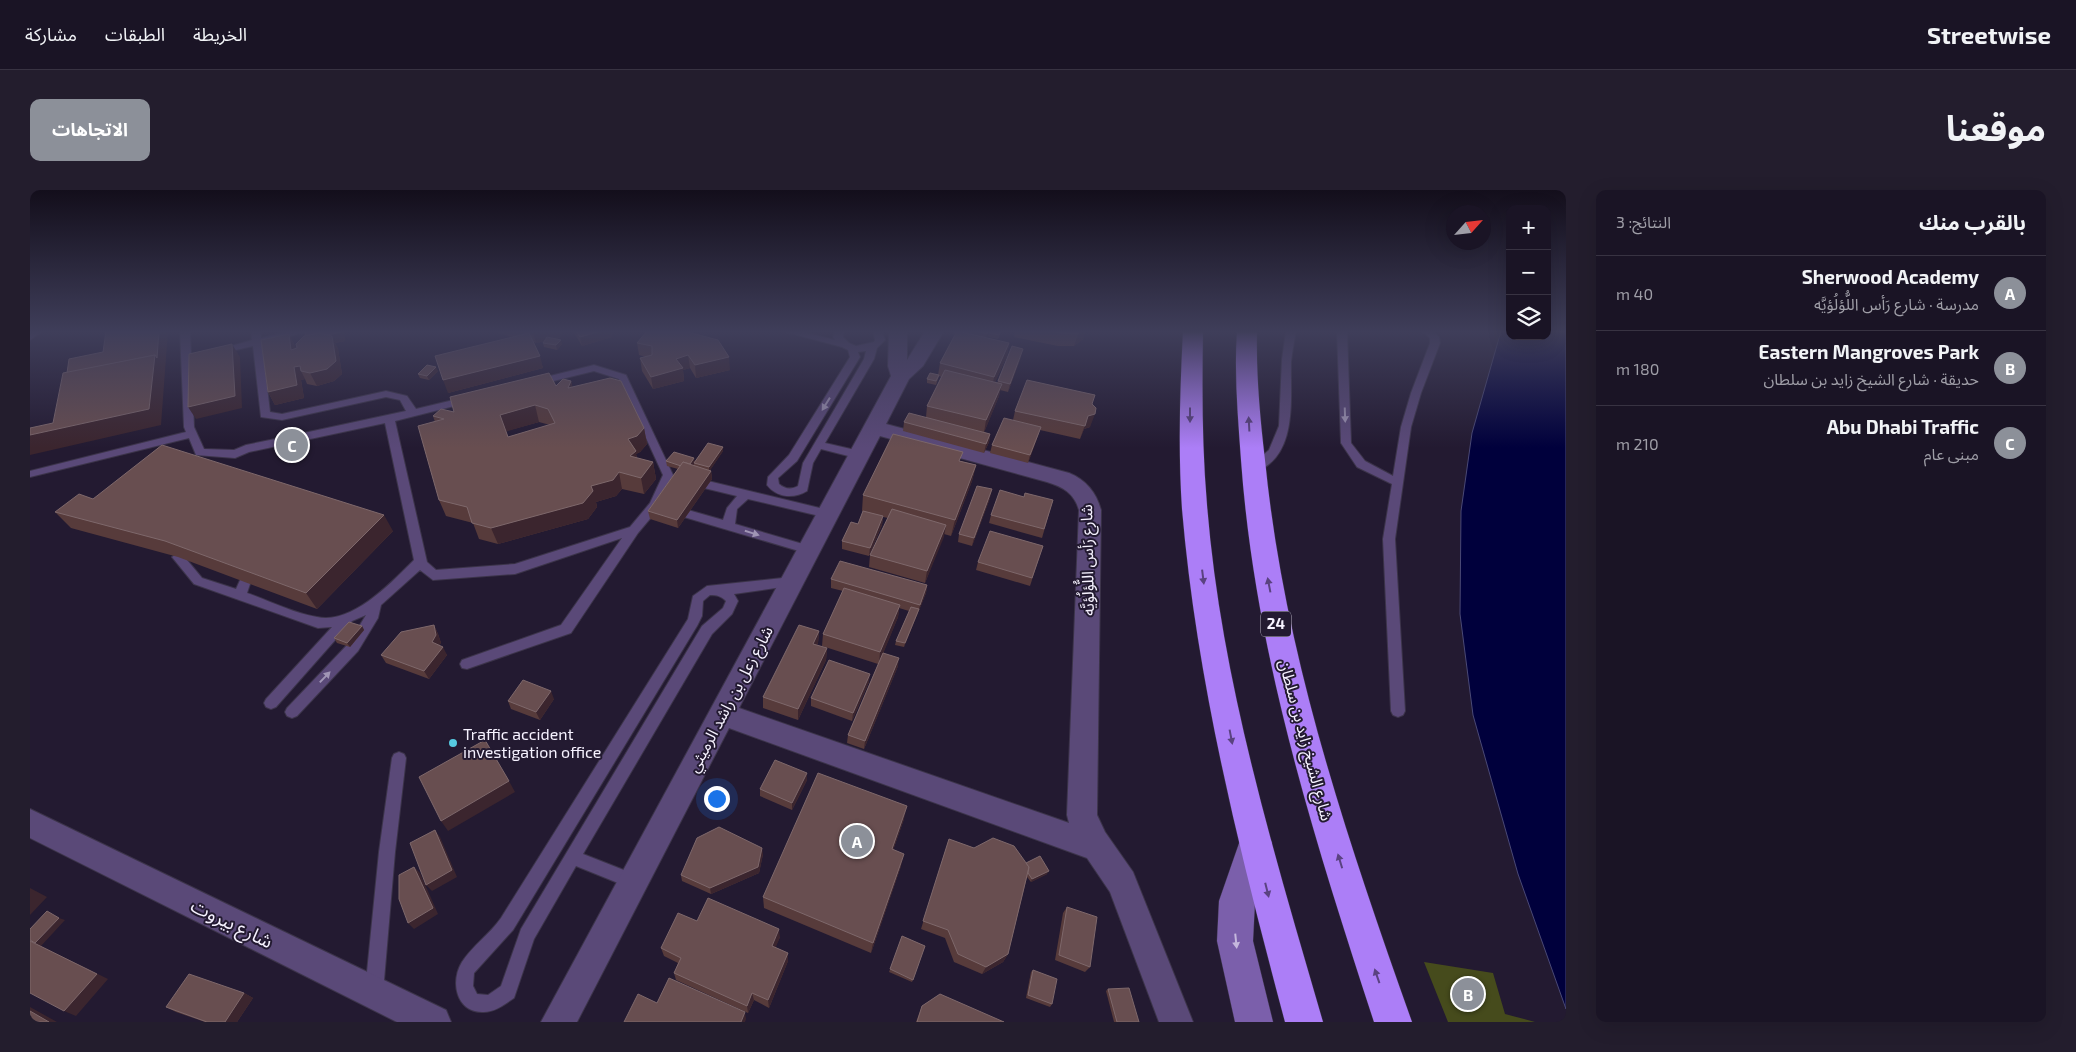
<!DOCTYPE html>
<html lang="ar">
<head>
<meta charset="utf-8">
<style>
  body { margin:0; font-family:"Exo 2","Noto Sans Arabic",sans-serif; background:#231d2d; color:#f1f3f6; direction:rtl }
  .controls { position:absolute; right:15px; top:15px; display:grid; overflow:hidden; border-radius:10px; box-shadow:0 5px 20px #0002 }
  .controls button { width:45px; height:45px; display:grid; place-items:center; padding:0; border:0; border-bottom:1px solid #383342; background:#1a1425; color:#f1f3f6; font:25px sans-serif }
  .compass { position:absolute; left:1416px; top:15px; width:45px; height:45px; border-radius:50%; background:#1a1425; box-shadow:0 5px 20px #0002; rotate:63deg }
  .you { position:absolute; left:686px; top:608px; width:18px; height:18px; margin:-12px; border:4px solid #fff; border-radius:50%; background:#1a73e8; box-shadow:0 0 0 8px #1a73e833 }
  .badge { display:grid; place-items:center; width:32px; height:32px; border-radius:50%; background:#8c9099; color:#fff; font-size:16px; font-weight:700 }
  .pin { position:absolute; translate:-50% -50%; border:2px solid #fff; box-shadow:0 1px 5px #0006 }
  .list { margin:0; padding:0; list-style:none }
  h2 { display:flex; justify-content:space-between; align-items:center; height:65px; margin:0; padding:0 20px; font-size:21px }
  h2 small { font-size:16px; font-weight:400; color:#9f9ea7 }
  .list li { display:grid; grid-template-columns:32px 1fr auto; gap:15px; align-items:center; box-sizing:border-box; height:75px; padding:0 20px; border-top:1px solid #383342 }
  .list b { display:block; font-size:19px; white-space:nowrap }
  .list p { margin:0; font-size:16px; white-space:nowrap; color:#9f9ea7 }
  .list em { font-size:16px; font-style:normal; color:#9f9ea7 }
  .icon { flex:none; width:28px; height:28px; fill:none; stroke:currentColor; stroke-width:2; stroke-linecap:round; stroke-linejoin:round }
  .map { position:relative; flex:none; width:1536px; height:832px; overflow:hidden; direction:ltr; border-radius:10px }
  header { display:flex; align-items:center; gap:30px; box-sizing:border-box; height:70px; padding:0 25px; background:#1a1425; border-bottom:1px solid #383342 }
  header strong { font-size:24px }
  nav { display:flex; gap:28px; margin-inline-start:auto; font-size:18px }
  .intro { display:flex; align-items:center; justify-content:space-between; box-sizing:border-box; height:120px; padding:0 30px }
  h1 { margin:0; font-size:35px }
  .button { padding:12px 22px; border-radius:10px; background:#8c9099; color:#fff; font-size:18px; font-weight:700 }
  main { display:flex; gap:30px; padding:0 30px }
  aside { flex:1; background:#1a1425; border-radius:10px; box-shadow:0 5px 20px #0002 }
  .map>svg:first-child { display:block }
</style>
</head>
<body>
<header>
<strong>Streetwise</strong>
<nav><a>الخريطة</a><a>الطبقات</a><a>مشاركة</a></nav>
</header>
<div class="intro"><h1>موقعنا</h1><a class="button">الاتجاهات</a></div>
<main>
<aside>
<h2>بالقرب منك<small>النتائج: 3</small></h2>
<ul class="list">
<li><span class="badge">A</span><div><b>Sherwood Academy</b><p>مدرسة · شارع رَأس اللُّؤلُؤيَّه</p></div><em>40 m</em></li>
<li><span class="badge">B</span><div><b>Eastern Mangroves Park</b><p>حديقة · شارع الشيخ زايد بن سلطان</p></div><em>180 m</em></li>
<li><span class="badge">C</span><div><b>Abu Dhabi Traffic</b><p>مبنى عام</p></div><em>210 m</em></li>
</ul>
</aside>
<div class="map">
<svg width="1536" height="832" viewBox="0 0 1536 832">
  <rect width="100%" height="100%" fill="#231a31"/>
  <polygon fill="#464b1c" points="1394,772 1463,783 1475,824 1505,832 1418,832"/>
  <polygon fill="#00003c" stroke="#4a4976" points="1471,141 1480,141 1480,146 1517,146 1517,141 1536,141 1536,819 1488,684 1443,525 1430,424 1431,321 1442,243"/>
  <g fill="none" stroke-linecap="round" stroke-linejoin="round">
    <defs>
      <g id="lane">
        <polygon points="2,141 13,141 0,150 0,143"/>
        <path d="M150,141H160L164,237L174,259L204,260L216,255L260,246L376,221L370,210L356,207L252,230L231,227L223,156L189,164L184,161L222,150L221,141H231V148L260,141H278L232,154L240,222L252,224L356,201L377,206L386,219L436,207L440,208V212L365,231L397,372L406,380L485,374L600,337L620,313L633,285L589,189L564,181L507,195L502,192L504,190L564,175L596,185L643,285L629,318L608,343L541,443L437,479L432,478L430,474L432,470L531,435L592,348L485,384L403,390L390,380L351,415L348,428L328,461L267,526L262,528L257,526L255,522L257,518L319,453L336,425L322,431L246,517L241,519L236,517L234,513L236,509L302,437L288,438L164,394L142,367L148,363L152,364L172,388L206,399L211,388H219L221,391L217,403C240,411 263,423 287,427C322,435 362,392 384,370L355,233L219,262L205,268L166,265L159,248L0,287V281L156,242L154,237Z"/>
        <path d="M752,141H770L805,150L803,147L805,141H814L813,147L819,153L826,156L844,152L845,150L843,141H852L855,150L847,158L844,169L795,253L834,262L835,265L830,269L791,259L783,273L777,301C764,309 747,308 737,295L738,287L759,265L820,167L818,160L812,157ZM836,161L834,169L773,273L768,296C761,300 755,299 749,294L748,288L767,271L830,167L828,162Z"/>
        <path d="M1256,141H1266C1264,152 1262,162 1261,172C1260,208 1269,269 1222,283L1217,279L1239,260L1249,236L1252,169Z"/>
        <polygon points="1307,141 1317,141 1321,253 1335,271 1363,286 1371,237 1381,203 1400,153 1400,148 1392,141 1402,141 1409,147 1410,153 1391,203 1381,237 1365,349 1375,521 1373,525 1368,527 1363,525 1361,521 1353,349 1362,294 1327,277 1311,253"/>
        <polygon points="678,291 798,320 804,324 798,328 718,309 707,319 705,334 783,357 785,360 779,364 654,327 652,324 658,320 693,330 697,318 707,306 674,298 672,295 674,292"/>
        <path d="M762,387L768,392L766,395L704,404L708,411L702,424L682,444L553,664L609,686L611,691L609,696L603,699L546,676L504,749L484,808C475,814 464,823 452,822C426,822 420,791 432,772C442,756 460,744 471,728L658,429L663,406L677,396ZM680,405C687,405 691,406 696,411L693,418L672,436L491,739L471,796L458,805L447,804L443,796L444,783L483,740L667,436L672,426L673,411Z"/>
        <polygon points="369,562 374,564 376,568 365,662 353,802 350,808 344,811 338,808 335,802 349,662 362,568 364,564"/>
      </g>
      <g id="street">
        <path d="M859,141H877V170L895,141H914L893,176L879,189L856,234L1039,283C1056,290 1066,302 1071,320L1067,625L1075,642L1103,682L1163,832H1129L1080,702L1057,668L699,538L547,832H511L861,186L858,176ZM850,246L1017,292C1033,297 1044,303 1049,320L1037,625L1039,633L709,518Z"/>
        <polygon points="0,619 416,820 421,832 367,832 0,648"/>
      </g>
      <polygon id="secondary" points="1225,637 1237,642 1242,653 1225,711 1223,751 1243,832 1205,832 1187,751 1189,711 1213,642"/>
      <g id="highway">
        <path d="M1153,141H1173C1172,200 1172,257 1177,315C1191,491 1244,663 1293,832H1255C1210,663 1167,494 1152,319C1148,260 1150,200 1153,141Z"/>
        <path d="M1207,141H1227C1226,184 1230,227 1235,270C1254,464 1317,649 1382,832H1344C1284,648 1225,464 1211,270C1208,227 1204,184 1207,141Z"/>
      </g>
    </defs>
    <use href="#lane" stroke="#3c344a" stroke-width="2"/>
    <use href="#street" stroke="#3c344a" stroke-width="2"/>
    <use href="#secondary" stroke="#3c344a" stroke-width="1"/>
    <use href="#highway" stroke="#3c344a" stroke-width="1"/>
    <use href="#lane" fill="#5a4978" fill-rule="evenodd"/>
    <use href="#street" fill="#5a4978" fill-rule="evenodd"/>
    <use href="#secondary" fill="#7b5fab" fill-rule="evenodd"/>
    <use href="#highway" fill="#ac7ef7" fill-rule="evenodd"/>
  </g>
  <g fill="#573b3b" fill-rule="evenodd">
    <polygon points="462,141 535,141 529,148 524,149 532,154 527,160 514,157 513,153 515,151 506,153 504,152 513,178 418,203 482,147"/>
    <polygon points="543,141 581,141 582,147 552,156"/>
    <polygon points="617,141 700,180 666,188 660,178 653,180 654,191 623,199 612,181 610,168 616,167 609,165 607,153"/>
    <polygon points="923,141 972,141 968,149 958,147 958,148 979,153 977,166 965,192 967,193 968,191 991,167 978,202 970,200 969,206 954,242 960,244 959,252 954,263 873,241 874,232 896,227 897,216 911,187 909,186 906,195 897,193 897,189 908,185 910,173 925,144 922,144"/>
    <polygon points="985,141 1055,141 1053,149 1044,156 1028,156 984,147"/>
    <polygon points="314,143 315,151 305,153 308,159 312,184 304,191 287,196 277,194 275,189 271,190 274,208 245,215 238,202 259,144 265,156 266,159 267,158 276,146"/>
    <polygon points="408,181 399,190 390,188 388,184"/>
    <path d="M541,191L542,197L614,238L617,254L610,262L606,264L607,268L623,272L626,289L614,304L592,299L586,306L566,312L567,317L558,329L468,354L449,349L443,333L416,326L409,310L405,232L403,226L424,222L526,196ZM509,232L520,235L478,247L476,241Z"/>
    <polygon points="1062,214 1060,237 1054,239 1050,249 1010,240 998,273 960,263 962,255 983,230 985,221"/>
    <polygon points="693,257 693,261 680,280 681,281 682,289 648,338 620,329 618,321 648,279 637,276 636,271 665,271"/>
    <polygon points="931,271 946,275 942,291 921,346 914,344 895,393 839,377 840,365 858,328 853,327 852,335 839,366 812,359 812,351 828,334 835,322 832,321 833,305"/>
    <polygon points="994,307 1023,310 1012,348 959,333 961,325"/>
    <polygon points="960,308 942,356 928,352 929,344"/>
    <polygon points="63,309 363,341 287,419 148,367 41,338 25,322"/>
    <polygon points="1013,356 1000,396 946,380 948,372"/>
    <polygon points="801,389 897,395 896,403 874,457 865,455 866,451 879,421 869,418 868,427 853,463 868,476 834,559 817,553 818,545 848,474 792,456 793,444 813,401 801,398"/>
    <polygon points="404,435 408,444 411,453 409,455 417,465 399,489 356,473 351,465"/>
    <polygon points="332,436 334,440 320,457 307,453 304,448"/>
    <polygon points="789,441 788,453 787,455 797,458 796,470 768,530 733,518 733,507"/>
    <polygon points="839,492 822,531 781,516 781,508"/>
    <polygon points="524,509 510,530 481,519 478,511"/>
    <polygon points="777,590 762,620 730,606 730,599"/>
    <polygon points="874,629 863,660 871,676 841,763 734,718 733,707"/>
    <polygon points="919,649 944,658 996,673 1017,684 1001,692 997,687 978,764 973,772 952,784 924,772 915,748 891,739"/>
    <polygon points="733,664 729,683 681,704 652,691 651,685"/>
    <polygon points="1037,717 1060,777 1055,782 1025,770 1033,723"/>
    <polygon points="667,731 750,747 745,757 758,763 758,771 739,818 724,810 718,823 646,790 644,783 648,773 634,766 631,758"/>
    <polygon points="872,746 895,756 882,792 859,782"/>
    <polygon points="1003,780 1022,814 1020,817 996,808 1001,782"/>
    <polygon points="1078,799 1109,832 1084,832 1076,801"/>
    <polygon points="214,803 223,808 207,832 175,832 146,822 136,817"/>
    <polygon points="892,816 974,832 886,832"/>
  </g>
  <g fill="#3b252e">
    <polygon points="129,141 138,141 131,235 0,265 0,245 119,219 124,169"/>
    <polygon points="311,141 322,141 314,143 315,151 305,153 308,159 312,184 304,191 287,196 280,183 276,150"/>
    <polygon points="503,141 535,141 529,148 506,153"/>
    <polygon points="571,141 581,141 582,147 552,156 550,147"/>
    <polygon points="958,141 961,141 959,143 958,147 955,152 957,144"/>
    <polygon points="1050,141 1055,141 1053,149 1044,156 1048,144"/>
    <polygon points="259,144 265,156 268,172 261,160"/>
    <polygon points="531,150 532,154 527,160 526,155"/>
    <polygon points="979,153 977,166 962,199 964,187"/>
    <polygon points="202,154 210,167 212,218 166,229 158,217"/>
    <polygon points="993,159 991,167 978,202 980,194"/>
    <polygon points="658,165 660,178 653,180 654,191 623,199 621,187 646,169"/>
    <polygon points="510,166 513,178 418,203 413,190"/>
    <polygon points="699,167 700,180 666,188 665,175"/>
    <polygon points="270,176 271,181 275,189 271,190 274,208 245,215 238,202 264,177"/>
    <polygon points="406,177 408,181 399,190 397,186"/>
    <polygon points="541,191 545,207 538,198"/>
    <polygon points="972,194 969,206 954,243 956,230"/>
    <polygon points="505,215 509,232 475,242 470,225"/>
    <polygon points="1065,224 1060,237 1054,239 1050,249 1058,226"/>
    <polygon points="1011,237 1008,246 998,273 1000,265"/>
    <polygon points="614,238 617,254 610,262 606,264 609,277 604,282 598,249"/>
    <polygon points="960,244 959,252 954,263 956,254"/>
    <polygon points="693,257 693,261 679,282 679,277"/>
    <polygon points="664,268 665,273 660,280 659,275"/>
    <polygon points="623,272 626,289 614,304 611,288"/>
    <polygon points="946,275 942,291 921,346 925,330"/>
    <polygon points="681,281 682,289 648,338 647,330"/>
    <polygon points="589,282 592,299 586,306 566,312 567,317 558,329 468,354 461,338 561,296"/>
    <polygon points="962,299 960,308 942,356 944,348"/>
    <polygon points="354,325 363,341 287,419 276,403"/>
    <polygon points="853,326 852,335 839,366 840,358"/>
    <polygon points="916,335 914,347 895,393 897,381"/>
    <polygon points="897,395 896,403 874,457 875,453 889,419 890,415"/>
    <polygon points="870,415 868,427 849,474 850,462"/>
    <polygon points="404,435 408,444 411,453 406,460 402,452"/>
    <polygon points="332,436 334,440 320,457 317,453"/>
    <polygon points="789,441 788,453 782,465 783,454"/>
    <polygon points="413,457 417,465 399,489 394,481"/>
    <polygon points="797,458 796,470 768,530 768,519"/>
    <polygon points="869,468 868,476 834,559 835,551"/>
    <polygon points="840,484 839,492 822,531 823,523"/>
    <polygon points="521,501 524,509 510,530 506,522"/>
    <polygon points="777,583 777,590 762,620 762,613"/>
    <polygon points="479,591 485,602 418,641 411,631"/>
    <polygon points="877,616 874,629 859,672 862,659"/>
    <polygon points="405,640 410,647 427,687 402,701 396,695"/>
    <polygon points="732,658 733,664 729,683 681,704 680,698"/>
    <polygon points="874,664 871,676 841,763 843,753"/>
    <polygon points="384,677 390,683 408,724 384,739 378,733"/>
    <polygon points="1019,681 1017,684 1001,692 1002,689"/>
    <polygon points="0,698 17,707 0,725"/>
    <polygon points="29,728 35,730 11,756 78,789 46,826 34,821 0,759"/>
    <polygon points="749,739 750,747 743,764 742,756"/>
    <polygon points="758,763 758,771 739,818 738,810"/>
    <polygon points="978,764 973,772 952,784 956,777"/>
    <polygon points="214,803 223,808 207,832 195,832"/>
    <polygon points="722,803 724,810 718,823 717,816"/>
    <polygon points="0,817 27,832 19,832 0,821"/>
    <polygon points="715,822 716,829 715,832 711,832"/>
  </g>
  <g fill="#684e50" stroke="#7e686b" fill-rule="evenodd">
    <polygon points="76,141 129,141 127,168 125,165 37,183 39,169 73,162"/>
    <polygon points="275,141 311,141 311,142 298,145 289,143 276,146"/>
    <polygon points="546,141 571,141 550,147"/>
    <polygon points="617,141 654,141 688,150 699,167 665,175 658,165 646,169 653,178 621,187 610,168 622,165 622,156 607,153"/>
    <polygon points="927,141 979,153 964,187 910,173"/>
    <polygon points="947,141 958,141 957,144"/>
    <polygon points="960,141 971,141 969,145 959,143"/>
    <polygon points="1022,141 1050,141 1048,144 1031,143"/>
    <polygon points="289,143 302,146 306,171 297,179 280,183 271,181 270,176 264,177 267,195 238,202 231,150 259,144 261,160 267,158 266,154 274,146"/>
    <polygon points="499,143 510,166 413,190 405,166"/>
    <polygon points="517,147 531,150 526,155 513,153"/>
    <polygon points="202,154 205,206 158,217 159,164"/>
    <polygon points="982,156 993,159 980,194 968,191"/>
    <polygon points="125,165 119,219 0,245 0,238 23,233 33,183"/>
    <polygon points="397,175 406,177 397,186 388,184"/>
    <polygon points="915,180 972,194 956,230 897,216"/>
    <path d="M519,183L526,196L533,189L541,191L538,198L580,188L591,191L614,238L607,246L598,249L606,261L600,266L623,272L611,288L589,282L583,290L561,296L563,301L553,313L461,338L442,333L437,317L409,310L388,236L414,229L403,226L411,219L424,222L420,207ZM505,215L518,219L525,233L478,247L470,225Z"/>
    <polygon points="900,183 909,185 906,191 897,189"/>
    <polygon points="997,190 1065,205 1062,214 1066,218 1065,224 1058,226 1055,236 985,221"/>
    <polygon points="879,223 960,244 956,254 874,232"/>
    <polygon points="974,228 1011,237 1000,265 962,255"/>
    <polygon points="863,244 933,262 929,271 946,275 925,330 833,305"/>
    <polygon points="678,253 693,257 679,277 664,273"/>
    <polygon points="132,255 354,325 276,403 135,351 25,322 49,304 63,309"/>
    <polygon points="644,262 664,268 660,274 653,272 651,276 636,271"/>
    <polygon points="653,272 681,281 647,330 618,321"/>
    <polygon points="947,296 962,299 944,348 929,344"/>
    <polygon points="970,300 994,307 995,303 1023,310 1014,339 961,325"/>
    <polygon points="862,319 916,335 897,381 840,365"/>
    <polygon points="833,321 853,326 840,358 812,351 821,332 828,334"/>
    <polygon points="960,341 1013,356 1002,388 948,372"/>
    <polygon points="810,371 897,395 890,415 801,389"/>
    <polygon points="814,398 870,415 850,462 793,444"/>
    <polygon points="881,417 889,419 875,453 866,451"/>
    <polygon points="319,432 332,436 317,453 304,448"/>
    <polygon points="404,435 406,445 402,452 413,457 394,481 351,465 371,442"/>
    <polygon points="769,435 789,441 783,454 797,458 768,519 733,507"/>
    <polygon points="853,463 869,468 835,551 818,545"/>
    <polygon points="799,470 840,484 823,523 781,508"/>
    <polygon points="493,490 521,501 506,522 478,511"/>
    <polygon points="455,550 479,591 411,631 389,587"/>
    <polygon points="745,570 777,583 762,613 730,599"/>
    <polygon points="788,583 877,616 862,659 874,664 843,753 733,707"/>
    <polygon points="689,637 732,658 728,677 680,698 651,685 667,648"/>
    <polygon points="405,640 422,680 396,695 380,653"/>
    <polygon points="963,648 984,656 999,677 978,764 956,777 928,764 918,740 893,731 919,649 944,658"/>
    <polygon points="1010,666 1019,681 1002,689 998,683 999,677 996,673"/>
    <polygon points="384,677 403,718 378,733 369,709 369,685"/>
    <polygon points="678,708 749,739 742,756 758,763 738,810 722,803 717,816 644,783 651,768 631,758 648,723 667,731"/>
    <polygon points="1037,717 1067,727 1060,777 1029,765"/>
    <polygon points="17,721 29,728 5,753 0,750 0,739"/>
    <polygon points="872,746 895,756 883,790 860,779"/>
    <polygon points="0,751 67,784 34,821 0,803"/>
    <polygon points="1003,780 1027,789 1022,814 998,805"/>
    <polygon points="159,784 214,803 195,832 177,832 136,817"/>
    <polygon points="639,788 715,822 711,832 594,832 608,804 627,813"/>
    <polygon points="1099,798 1109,832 1087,832 1078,799"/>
    <polygon points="910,804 974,832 887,832 892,816"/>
    <polygon points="0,821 19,832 0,832"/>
  </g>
  <defs><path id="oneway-solid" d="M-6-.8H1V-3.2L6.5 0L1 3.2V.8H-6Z" transform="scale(1.25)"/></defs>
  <g fill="#a095b5">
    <use href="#oneway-solid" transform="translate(796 214) rotate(122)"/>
    <use href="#oneway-solid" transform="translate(1315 225) rotate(88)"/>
    <use href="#oneway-solid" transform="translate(722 343) rotate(17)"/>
    <use href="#oneway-solid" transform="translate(295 487) rotate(-46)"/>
  </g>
  <g fill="#5a4280">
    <use href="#oneway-solid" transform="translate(1160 225) rotate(90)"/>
    <use href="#oneway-solid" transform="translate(1219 234) rotate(-93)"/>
    <use href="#oneway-solid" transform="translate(1173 387) rotate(83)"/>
    <use href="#oneway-solid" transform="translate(1239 395) rotate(-101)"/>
    <use href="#oneway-solid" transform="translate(1201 547) rotate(79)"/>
    <use href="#oneway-solid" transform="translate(1310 671) rotate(-107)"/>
    <use href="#oneway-solid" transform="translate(1237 700) rotate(76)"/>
    <use href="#oneway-solid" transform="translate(1347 786) rotate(-109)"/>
  </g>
  <use fill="#c5b7dd" href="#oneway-solid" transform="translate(1206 751) rotate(84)"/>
  <linearGradient id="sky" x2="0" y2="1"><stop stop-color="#130e1b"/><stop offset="0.55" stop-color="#3f3e5a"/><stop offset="1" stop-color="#3f3e5a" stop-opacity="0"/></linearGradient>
  <rect width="1536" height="258" fill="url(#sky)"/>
  <circle fill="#56c9e0" stroke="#231a31" stroke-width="2" cx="423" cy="553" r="5"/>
  <g text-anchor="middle" stroke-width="4" stroke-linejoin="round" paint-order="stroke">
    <rect fill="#231a31" stroke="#b7b1c1" stroke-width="1" x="1231" y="421.5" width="30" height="25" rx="4"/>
    <g font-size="15" font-weight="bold" fill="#f6f2ff">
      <text x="1246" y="439">24</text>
    </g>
    <g font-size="16" fill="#f6f2ff" stroke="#231a31">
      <text transform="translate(1057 370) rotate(-91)" y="6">شارع رَأس اللُّؤلُؤيَّه</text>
      <text transform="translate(700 509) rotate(-62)" y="6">شارع زعل بن راشد الرميثي</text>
      <text transform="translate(1276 550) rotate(75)" y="6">شارع الشيخ زايد بن سلطان</text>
    </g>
    <g font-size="16" fill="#f6f2ff" stroke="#231a31" text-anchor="start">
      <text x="433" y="550">Traffic accident<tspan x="433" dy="18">investigation office</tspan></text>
    </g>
    <g font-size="19" fill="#f6f2ff" stroke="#231a31">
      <text transform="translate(202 733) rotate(26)" y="7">شارع بيروت</text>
    </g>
  </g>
</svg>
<div class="controls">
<button>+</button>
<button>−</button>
<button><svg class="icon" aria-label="layers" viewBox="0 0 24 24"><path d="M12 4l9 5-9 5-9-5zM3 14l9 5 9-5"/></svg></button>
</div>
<svg class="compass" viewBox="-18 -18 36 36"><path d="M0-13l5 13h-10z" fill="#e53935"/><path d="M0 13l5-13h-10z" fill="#9f9ea7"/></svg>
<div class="you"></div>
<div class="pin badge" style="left:827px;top:651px">A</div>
<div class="pin badge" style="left:1438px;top:804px">B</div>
<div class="pin badge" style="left:262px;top:255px">C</div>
</div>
</main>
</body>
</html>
